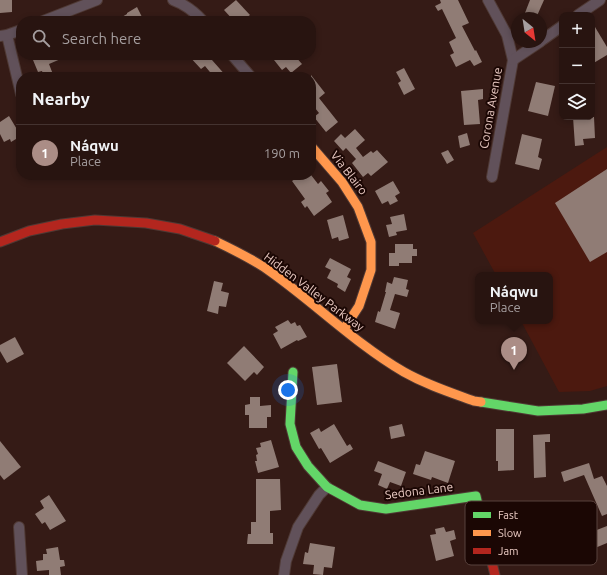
<!DOCTYPE html>
<html lang="en">
<head>
<meta charset="utf-8">
<style>
  body { margin:0; font-family:Ubuntu,sans-serif; background:#34211e; color:#f1f3f6 }
  .controls { position:absolute; right:12px; top:12px; display:grid; overflow:hidden; border-radius:8px; box-shadow:0 2px 6px #0003 }
  .controls button { width:36px; height:36px; display:grid; place-items:center; padding:0; border:0; border-bottom:1px solid #443330; background:#281410; color:#f1f3f6; font:20px sans-serif }
  .compass { position:absolute; left:511px; top:12px; width:36px; height:36px; border-radius:50%; background:#281410; box-shadow:0 2px 6px #0003; rotate:150deg }
  .you { position:absolute; left:288px; top:390px; width:14px; height:14px; margin:-10px; border:3px solid #fff; border-radius:50%; background:#1a73e8; box-shadow:0 0 0 6px #1a73e833 }
  .badge { display:grid; place-items:center; width:26px; height:26px; border-radius:50%; background:#ab8d86; color:#fff; font-size:13px; font-weight:700 }
  .pin { position:absolute; translate:-50% -33px; filter:drop-shadow(0 1px 2px #0008) }
  .pin::after { content:''; position:absolute; top:21px; width:14px; height:12px; background:inherit; clip-path:polygon(0 0,100% 0,50% 100%) }
  .popup { position:absolute; left:475px; top:272px; width:78px; height:52px; box-sizing:border-box; display:grid; place-content:center; border-radius:8px; background:#281410; filter:drop-shadow(0 1px 3px #0005); font-size:13px; white-space:nowrap; color:#a59e9f }
  .popup b { font-size:15px; color:#f1f3f6 }
  .popup::after { content:''; position:absolute; left:50%; top:100%; margin-left:-8px; border:8px solid transparent; border-top-color:#281410 }
  .list { margin:0; padding:0; list-style:none }
  h2 { display:flex; justify-content:space-between; align-items:center; height:52px; margin:0; padding:0 16px; font-size:17px }
  h2 small { font-size:13px; font-weight:400; color:#a59e9f }
  .list li { display:grid; grid-template-columns:26px 1fr auto; gap:12px; align-items:center; box-sizing:border-box; height:56px; padding:0 16px; border-top:1px solid #443330 }
  .list b { display:block; font-size:15px; white-space:nowrap }
  .list p { margin:0; font-size:13px; white-space:nowrap; color:#a59e9f }
  .list em { font-size:13px; font-style:normal; color:#a59e9f }
  .icon { flex:none; width:22px; height:22px; fill:none; stroke:currentColor; stroke-width:2; stroke-linecap:round; stroke-linejoin:round }
  .map { position:relative; flex:none; width:607px; height:575px; overflow:hidden }
  .search { position:absolute; background:#281410; box-shadow:0 2px 6px #0003; left:16px; top:16px; width:300px; height:44px; display:flex; align-items:center; gap:10px; box-sizing:border-box; padding:0 14px; border-radius:16px; color:#a59e9f; font-size:15px }
  .panel { position:absolute; background:#281410; box-shadow:0 2px 6px #0003; left:16px; top:72px; width:300px; height:108px; border-radius:16px }
  .map>svg:first-child { display:block }
</style>
</head>
<body>
<div class="map">
<svg width="607" height="575" viewBox="0 0 607 575">
  <rect width="100%" height="100%" fill="#351b16"/>
  <polygon fill="#4c190f" points="607,147 607,386 590,391 559,392 521,321 550,321 550,275 496,275 473,233"/>
  <g fill="#907c75">
    <polygon points="0,0 12,0 12,12 0,13"/>
    <polygon points="236,0 250,15 242,21 234,21 224,10"/>
    <polygon points="440,0 458,0 469,23 462,26 475,51 476,50 482,62 474,66 470,60 456,67 450,55 454,53 449,42 456,38 442,9 438,11 435,6 441,3"/>
    <polygon points="530,0 544,0 536,18 523,18"/>
    <polygon points="137,7 144,21 115,21 127,14 127,13"/>
    <polygon points="592,22 607,47 607,55 592,64"/>
    <polygon points="33,55 70,55 49,64 54,77 44,77 42,71 38,72 33,60 34,59"/>
    <polygon points="188,55 210,55 213,59 212,60 227,77 214,77 205,66 201,69"/>
    <polygon points="281,55 294,55 302,64 291,73 286,67 282,70 274,60"/>
    <polygon points="404,68 415,89 404,95 398,83 401,81 396,72"/>
    <polygon points="311,75 325,93 319,98 338,122 326,132 314,117 319,113 311,103"/>
    <polygon points="536,82 555,86 548,116 528,111"/>
    <polygon points="483,89 483,99 478,100 480,124 464,125 461,91"/>
    <polygon points="9,116 21,136 11,142 10,139 4,142 0,134 0,122"/>
    <polygon points="573,117 594,117 595,138 583,139 584,145 575,146"/>
    <polygon points="355,129 365,140 356,148 363,157 371,151 373,153 377,150 388,162 371,176 368,173 363,177 352,163 356,159 346,148 343,151 334,141 341,134 345,138"/>
    <polygon points="467,133 470,145 460,148 458,136"/>
    <polygon points="522,134 542,139 538,157 542,159 539,170 515,164"/>
    <polygon points="448,150 454,160 447,164 441,153"/>
    <polygon points="607,169 607,252 590,262 555,203"/>
    <polygon points="292,175 311,175 318,184 321,181 329,191 326,193 332,202 314,216 307,206 305,208 301,202 305,199 292,181 295,179"/>
    <polygon points="393,181 400,193 395,196 398,201 390,205 388,201 382,204 375,191"/>
    <polygon points="404,214 407,230 396,232 397,235 389,237 386,225 392,224 390,217"/>
    <polygon points="343,215 349,238 339,241 338,237 332,239 327,220"/>
    <polygon points="395,244 413,244 413,249 417,249 417,256 412,256 412,263 399,263 399,266 389,266 389,253 395,253"/>
    <polygon points="330,258 351,269 347,277 351,279 345,292 337,287 338,284 327,278 331,270 325,267"/>
    <polygon points="394,277 408,280 406,289 409,290 407,297 395,294 390,310 400,313 395,329 375,322 378,311 380,312 386,292 385,292 387,282 392,284"/>
    <polygon points="214,281 223,283 221,291 229,293 226,307 219,306 218,314 207,311"/>
    <polygon points="288,320 291,324 295,322 297,326 300,325 307,337 298,341 297,340 281,349 273,334 278,331 275,327"/>
    <polygon points="15,337 24,354 7,363 0,351 0,345"/>
    <polygon points="244,346 264,367 257,375 254,372 245,381 227,363"/>
    <polygon points="337,364 342,402 317,405 312,367"/>
    <polygon points="250,397 260,397 260,406 271,405 271,417 267,417 267,428 249,428 249,415 245,415 245,405 250,404"/>
    <polygon points="334,424 347,446 350,444 353,449 330,463 321,448 319,449 310,433 319,428 321,432"/>
    <polygon points="402,424 405,436 391,439 389,427"/>
    <polygon points="496,429 514,429 514,470 498,471 498,461 496,461"/>
    <polygon points="550,434 550,442 545,442 546,477 534,478 533,435"/>
    <polygon points="271,440 279,467 258,473 255,461 257,461 256,455 258,454 256,448 261,447 260,443"/>
    <polygon points="0,441 21,467 4,480 0,475"/>
    <polygon points="425,451 455,461 448,483 432,477 431,480 413,474 416,464 420,465"/>
    <polygon points="378,461 406,472 401,486 390,482 387,489 378,485 382,474 374,471"/>
    <polygon points="589,463 594,479 602,476 607,486 607,514 602,516 584,475 564,482 561,472"/>
    <polygon points="256,479 280,479 281,510 270,511 270,533 273,533 273,544 247,544 248,534 251,534 251,522 256,522"/>
    <polygon points="49,495 66,521 50,530 45,522 42,524 35,514 44,508 40,501"/>
    <polygon points="607,526 607,543 595,548 589,533"/>
    <polygon points="444,527 446,532 454,530 456,539 450,541 454,556 436,561 430,535 436,534 435,529"/>
    <polygon points="310,543 335,547 332,568 324,567 323,575 313,574 314,565 303,564 305,552 308,553"/>
    <polygon points="58,547 60,560 64,560 65,566 60,567 61,575 49,575 49,570 37,571 36,561 43,560 43,554 47,554 46,549"/>
  </g>
  <g fill="none" stroke-linecap="round" stroke-linejoin="round">
    <defs>
      <g id="street">
        <path d="M173,0C184,4 195,12 203,21"/>
        <polyline points="488,0 507,35 513,60 492,177"/>
        <polyline points="578,15 600,0"/>
        <polyline points="43,21 97,0"/>
        <polyline points="7,35 21,94"/>
        <polyline points="0,36 7,35 21,30"/>
        <polyline points="541,41 562,26"/>
        <polyline points="232,55 251,77"/>
        <polyline points="513,60 540,42"/>
        <polyline points="19,527 22,575"/>
        <polyline points="284,575 286,561 298,527 319,495 327,487"/>
      </g>
      <g id="fast">
        <polyline points="293,372 290,424 296,447 308,466 327,487 360,505 386,509 476,496 481,518"/>
        <polyline points="481,402 538,411 583,409 607,405"/>
      </g>
      <g id="slow">
        <polyline points="311,146 342,182 358,207 371,242 371,270 359,306 344,329"/>
        <path d="M215,241C234,250 253,259 271,272C316,304 356,344 404,372C427,385 449,392 474,401L481,402"/>
      </g>
      <g id="jam">
        <polyline points="0,242 29,231 62,224 95,220 146,223 180,229 215,241"/>
        <polyline points="481,518 495,575"/>
      </g>
    </defs>
    <use href="#street" stroke="#4f3934" stroke-width="12"/>
    <use href="#fast" stroke="#4f3934" stroke-width="11"/>
    <use href="#slow" stroke="#4f3934" stroke-width="11"/>
    <use href="#jam" stroke="#4f3934" stroke-width="11"/>
    <use href="#street" stroke="#61515a" stroke-width="10"/>
    <use href="#fast" stroke="#63d668" stroke-width="9"/>
    <use href="#slow" stroke="#ff974d" stroke-width="9"/>
    <use href="#jam" stroke="#b3261e" stroke-width="9"/>
  </g>
  <g text-anchor="middle" stroke-width="4" stroke-linejoin="round" paint-order="stroke">
    <g font-size="12" fill="#eacac3" stroke="#1b0704">
      <text transform="translate(491 108) rotate(-80)" y="4">Corona Avenue</text>
      <text transform="translate(349 173) rotate(52)" y="4">Via Blairo</text>
      <text transform="translate(314 292) rotate(37)" y="4">Hidden Valley Parkway</text>
      <text transform="translate(419 491) rotate(-7)" y="4">Sedona Lane</text>
    </g>
  </g>
  <rect x="465" y="501" width="132" height="64" rx="6" fill="#1b0704" stroke="#59423d" stroke-width="1"/>
  <rect x="473" y="512" width="18" height="6" fill="#63d668"/>
  <rect x="473" y="530" width="18" height="6" fill="#ff974d"/>
  <rect x="473" y="548" width="18" height="6" fill="#b3261e"/>
  <g font-size="11" fill="#eacac3">
    <text x="498" y="519">Fast</text>
    <text x="498" y="537">Slow</text>
    <text x="498" y="555">Jam</text>
  </g>
</svg>
<div class="controls">
<button>+</button>
<button>−</button>
<button><svg class="icon" aria-label="layers" viewBox="0 0 24 24"><path d="M12 4l9 5-9 5-9-5zM3 14l9 5 9-5"/></svg></button>
</div>
<svg class="compass" viewBox="-18 -18 36 36"><path d="M0-13l5 13h-10z" fill="#e53935"/><path d="M0 13l5-13h-10z" fill="#a59e9f"/></svg>
<div class="you"></div>
<div class="pin badge" style="left:514px;top:370px">1</div>
<div class="popup"><b>Náqwu</b>Place</div>
<div class="search"><svg class="icon" aria-label="search" viewBox="0 0 24 24"><circle cx="10" cy="10" r="6"/><path d="M15 15l6 6"/></svg>Search here</div>
<section class="panel">
<h2>Nearby<small></small></h2>
<ul class="list">
<li><span class="badge">1</span><div><b>Náqwu</b><p>Place</p></div><em>190 m</em></li>
</ul>
</section>
</div>
</body>
</html>
